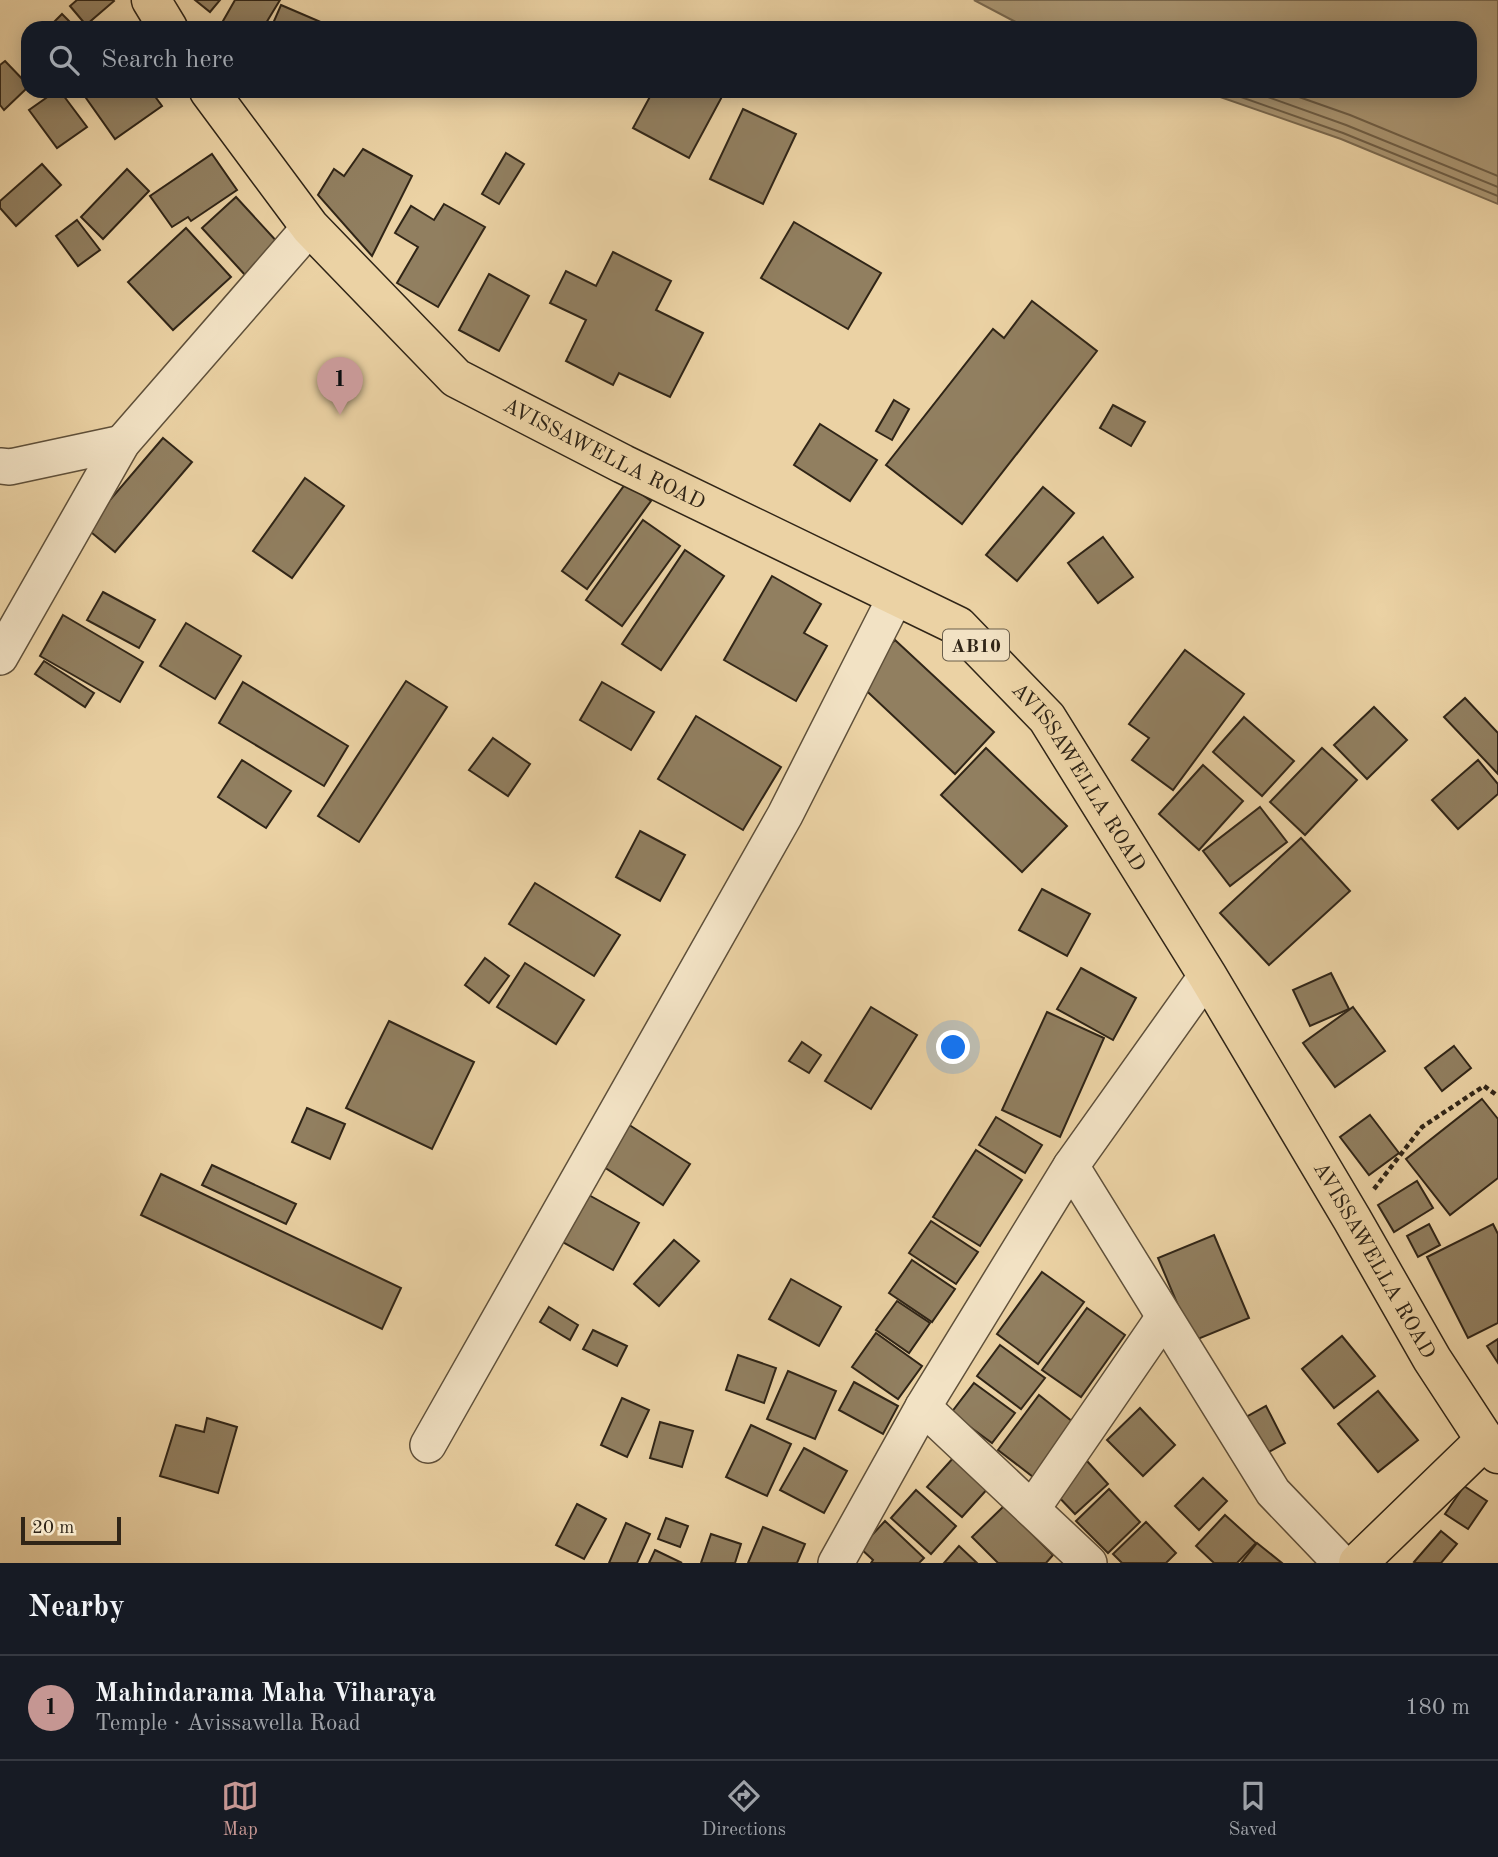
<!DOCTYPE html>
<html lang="en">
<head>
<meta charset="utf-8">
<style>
  body { margin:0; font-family:"Old Standard TT",serif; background:#20242c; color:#f1f3f6 }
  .scale { position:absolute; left:21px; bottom:18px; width:100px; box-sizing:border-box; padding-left:7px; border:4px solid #302517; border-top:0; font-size:19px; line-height:24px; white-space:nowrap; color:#302517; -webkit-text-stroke:5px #f2e2c4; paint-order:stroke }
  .you { position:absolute; left:954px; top:1048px; width:24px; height:24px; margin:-18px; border:5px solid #fff; border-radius:50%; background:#1a73e8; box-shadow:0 0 0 10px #1a73e833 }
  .badge { display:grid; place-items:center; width:46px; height:46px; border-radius:50%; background:#c59692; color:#111; font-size:23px; font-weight:700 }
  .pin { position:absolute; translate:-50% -58px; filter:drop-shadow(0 2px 4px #0008) }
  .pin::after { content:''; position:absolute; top:37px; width:24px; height:21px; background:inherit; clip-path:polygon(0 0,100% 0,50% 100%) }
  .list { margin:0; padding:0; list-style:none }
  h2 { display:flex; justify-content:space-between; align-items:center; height:91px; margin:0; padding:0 28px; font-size:30px }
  h2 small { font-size:23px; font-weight:400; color:#9ea1a6 }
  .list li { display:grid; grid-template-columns:46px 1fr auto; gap:21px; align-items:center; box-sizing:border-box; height:105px; padding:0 28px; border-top:2px solid #363941 }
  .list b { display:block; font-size:26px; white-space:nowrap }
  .list p { margin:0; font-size:23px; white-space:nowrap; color:#9ea1a6 }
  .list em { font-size:23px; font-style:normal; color:#9ea1a6 }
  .icon { flex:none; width:38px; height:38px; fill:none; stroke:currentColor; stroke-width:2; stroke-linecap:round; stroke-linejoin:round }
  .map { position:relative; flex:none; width:1498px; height:1563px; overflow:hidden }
  .search { position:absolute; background:#171b24; box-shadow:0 4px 18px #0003; left:21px; right:21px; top:21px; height:77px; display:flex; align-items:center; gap:18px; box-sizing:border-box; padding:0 24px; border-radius:21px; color:#9ea1a6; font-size:26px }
  .sheet { height:196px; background:#171b24 }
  nav { display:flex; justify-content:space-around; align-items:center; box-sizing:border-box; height:98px; border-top:2px solid #363941; background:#171b24; font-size:19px; color:#9ea1a6 }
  nav a { display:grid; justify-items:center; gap:4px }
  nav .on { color:#c59692 }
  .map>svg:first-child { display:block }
</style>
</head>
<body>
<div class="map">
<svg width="1498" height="1563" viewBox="0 0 1498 1563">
  <rect width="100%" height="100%" fill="#ebd2a4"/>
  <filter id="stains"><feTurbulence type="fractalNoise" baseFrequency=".00286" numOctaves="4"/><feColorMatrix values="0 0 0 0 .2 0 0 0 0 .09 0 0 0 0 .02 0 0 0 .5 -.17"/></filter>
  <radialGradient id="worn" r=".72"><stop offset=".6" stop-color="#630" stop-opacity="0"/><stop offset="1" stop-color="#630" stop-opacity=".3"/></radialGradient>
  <polygon fill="#ab9774" stroke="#7a694f" stroke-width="2" points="974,0 1498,0 1498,204 1341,139 1203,91 1470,91 1470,28 1027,28"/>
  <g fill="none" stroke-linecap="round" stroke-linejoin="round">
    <g stroke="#6e5e46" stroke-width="2">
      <polyline points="1224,91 1343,133 1498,196"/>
      <polyline points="1251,91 1346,125 1498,187"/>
      <polyline points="1282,91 1350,115 1498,176"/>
    </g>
  </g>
  <g fill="#917f60" stroke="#302517" stroke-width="2">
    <polygon points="77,0 113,0 114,1 86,25 70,6"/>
    <polygon points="195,0 220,0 210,12"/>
    <polygon points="235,0 280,0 263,28 219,28"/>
    <polygon points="281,5 323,23 320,28 271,28"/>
    <polygon points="62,14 76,28 48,28"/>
    <polygon points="5,61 28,85 28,87 4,110 0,105 0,65"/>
    <polygon points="56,91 60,91 87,127 57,148 29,110"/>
    <polygon points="96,91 151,91 162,106 115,139 86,98"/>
    <polygon points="653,91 725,91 689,158 633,128"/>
    <polygon points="743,109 796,134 763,204 710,179"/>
    <polygon points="363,149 412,176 372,256 318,195 334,169 344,176"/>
    <polygon points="506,153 524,164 499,204 482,194"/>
    <polygon points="212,154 237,190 191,221 188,217 172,227 150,196"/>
    <polygon points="42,164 61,185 16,226 0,208 0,201"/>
    <polygon points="127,169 149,191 103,239 81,217"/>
    <polygon points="236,197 280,245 246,276 202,228"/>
    <polygon points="444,204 485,227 438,307 397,283 418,247 395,233 411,206 434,220"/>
    <polygon points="77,220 100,250 78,266 56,236"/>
    <polygon points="794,222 881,273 848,329 761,278"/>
    <polygon points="186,228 231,277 173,330 128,282"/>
    <polygon points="613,252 671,281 656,310 703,333 670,397 619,373 613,385 566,361 586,320 550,303 566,271 596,286"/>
    <polygon points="489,274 529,296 499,351 459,330"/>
    <polygon points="1032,301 1097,351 962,524 886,465 993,329 1004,338"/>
    <polygon points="894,400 909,409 892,440 876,431"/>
    <polygon points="1113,405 1145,422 1131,446 1100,428"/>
    <polygon points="820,424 877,460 850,501 794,465"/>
    <polygon points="163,438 192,462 115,552 86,528"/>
    <polygon points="305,478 344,506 292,578 253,551"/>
    <polygon points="626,483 651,501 587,589 562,571"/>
    <polygon points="1043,487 1074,513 1017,581 986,555"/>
    <polygon points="643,520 680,546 622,626 586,600"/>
    <polygon points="1103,537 1133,577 1098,603 1068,563"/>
    <polygon points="685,550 724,576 661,670 622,644"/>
    <polygon points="772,576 821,604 804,633 827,646 796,701 724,660"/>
    <polygon points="103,592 155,620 139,648 87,620"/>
    <polygon points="63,615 143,662 120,702 40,656"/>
    <polygon points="186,623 241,656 215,699 160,666"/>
    <polygon points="895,640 994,732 955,774 856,681"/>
    <polygon points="1185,650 1244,694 1173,790 1132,760 1149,738 1129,724"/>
    <polygon points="44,661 94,693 85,707 35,674"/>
    <polygon points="406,681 447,707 359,842 318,816"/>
    <polygon points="243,682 348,746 324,786 219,723"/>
    <polygon points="602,682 654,712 631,750 580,720"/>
    <polygon points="1465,698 1498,733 1498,774 1444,717"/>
    <polygon points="1374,707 1407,740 1367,779 1334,745"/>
    <polygon points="696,716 781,767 743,830 658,779"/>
    <polygon points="1244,717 1294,761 1262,796 1213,752"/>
    <polygon points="493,738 530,764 508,796 469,770"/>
    <polygon points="986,748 1067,826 1022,872 941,795"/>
    <polygon points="1322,748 1357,780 1305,835 1270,802"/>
    <polygon points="242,760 291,791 266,828 218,797"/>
    <polygon points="1478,760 1498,784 1498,794 1458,829 1432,800"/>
    <polygon points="1203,765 1243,801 1199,850 1159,814"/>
    <polygon points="1260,807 1287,842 1230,886 1203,851"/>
    <polygon points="640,831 685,855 660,901 616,877"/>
    <polygon points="1301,838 1350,891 1269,965 1220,913"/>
    <polygon points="535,883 620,935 594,976 509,924"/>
    <polygon points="1042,889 1090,914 1067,956 1019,930"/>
    <polygon points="485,958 509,976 489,1003 465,985"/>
    <polygon points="525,963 584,1000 556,1044 497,1007"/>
    <polygon points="1081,968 1136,998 1113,1040 1057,1009"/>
    <polygon points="1331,973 1349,1009 1310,1026 1293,990"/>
    <polygon points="871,1007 917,1035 871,1109 825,1081"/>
    <polygon points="1353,1007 1385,1051 1335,1087 1303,1043"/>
    <polygon points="1047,1012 1104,1038 1060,1137 1002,1110"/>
    <polygon points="389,1021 474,1062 432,1149 346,1108"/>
    <polygon points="802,1042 821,1055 809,1073 789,1061"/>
    <polygon points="1454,1046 1471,1068 1442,1091 1425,1068"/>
    <polygon points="1482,1099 1498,1119 1498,1178 1450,1215 1406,1159"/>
    <polygon points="307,1108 345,1124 330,1159 292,1142"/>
    <polygon points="1370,1115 1399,1153 1369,1175 1340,1137"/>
    <polygon points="996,1117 1042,1145 1025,1173 979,1145"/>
    <polygon points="620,1119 690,1164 663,1205 593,1160"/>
    <polygon points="976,1150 1022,1180 980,1246 933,1217"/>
    <polygon points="212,1165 296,1204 286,1224 202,1185"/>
    <polygon points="161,1174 401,1288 382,1329 141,1215"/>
    <polygon points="1417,1181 1433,1208 1394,1232 1378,1205"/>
    <polygon points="587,1194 639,1223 613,1270 561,1241"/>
    <polygon points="931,1221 978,1252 956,1284 909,1253"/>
    <polygon points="1429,1224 1440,1245 1418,1257 1407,1236"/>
    <polygon points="1493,1224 1498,1234 1498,1323 1468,1338 1427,1257"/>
    <polygon points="1214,1235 1249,1318 1193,1341 1158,1258"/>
    <polygon points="674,1240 699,1261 659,1306 634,1284"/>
    <polygon points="912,1260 955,1289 932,1322 889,1293"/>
    <polygon points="1042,1272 1084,1302 1038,1364 997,1334"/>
    <polygon points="791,1279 841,1307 819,1346 769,1319"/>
    <polygon points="897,1301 930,1323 909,1353 876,1330"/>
    <polygon points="549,1307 578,1325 570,1340 540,1322"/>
    <polygon points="1087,1308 1125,1335 1081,1397 1042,1370"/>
    <polygon points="593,1330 627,1346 617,1366 583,1349"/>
    <polygon points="876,1333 922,1366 898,1399 852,1367"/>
    <polygon points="1342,1336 1375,1376 1334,1408 1302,1369"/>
    <polygon points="1498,1339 1498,1363 1487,1346"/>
    <polygon points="1000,1345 1045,1378 1021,1409 977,1376"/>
    <polygon points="738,1355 776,1368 764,1403 726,1390"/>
    <polygon points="788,1371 836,1391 815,1439 767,1419"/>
    <polygon points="854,1382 898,1406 883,1434 839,1410"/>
    <polygon points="974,1383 1015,1413 992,1443 951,1413"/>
    <polygon points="1378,1391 1418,1440 1378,1472 1338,1424"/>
    <polygon points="1039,1395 1078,1426 1037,1480 998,1450"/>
    <polygon points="622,1398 649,1410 627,1457 601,1445"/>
    <polygon points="1266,1406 1285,1443 1258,1458 1239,1421"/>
    <polygon points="1140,1408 1175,1445 1143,1476 1107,1440"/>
    <polygon points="207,1418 237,1427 218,1493 160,1476 176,1425 204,1432"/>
    <polygon points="660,1422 693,1431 682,1467 650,1458"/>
    <polygon points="751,1425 791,1444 767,1496 726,1477"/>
    <polygon points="804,1448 847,1471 824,1513 780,1490"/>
    <polygon points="955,1456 990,1486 962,1517 927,1487"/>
    <polygon points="1087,1461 1108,1484 1075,1514 1053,1491"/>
    <polygon points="1203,1478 1227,1501 1199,1530 1175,1506"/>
    <polygon points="1464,1486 1487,1501 1468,1529 1445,1514"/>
    <polygon points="1109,1489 1140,1522 1108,1553 1076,1521"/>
    <polygon points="916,1490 956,1526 931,1554 891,1518"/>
    <polygon points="577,1504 606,1519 584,1559 556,1545"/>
    <polygon points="1004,1506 1053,1555 1046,1563 998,1563 972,1537"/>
    <polygon points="1225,1515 1256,1543 1237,1563 1214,1563 1196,1546"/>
    <polygon points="666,1518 688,1526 680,1547 658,1539"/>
    <polygon points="885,1521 924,1558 919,1563 871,1563 873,1560 860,1548"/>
    <polygon points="1146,1522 1176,1553 1166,1563 1122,1563 1113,1554"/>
    <polygon points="626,1523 650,1534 637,1563 609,1563"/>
    <polygon points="763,1527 805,1544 797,1563 748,1563"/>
    <polygon points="1441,1531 1457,1544 1441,1563 1416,1563 1414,1562"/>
    <polygon points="711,1534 741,1544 735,1563 701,1563"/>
    <polygon points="1257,1543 1282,1563 1241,1563"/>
    <polygon points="959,1546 977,1563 944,1563"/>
    <polygon points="655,1550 682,1563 649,1563"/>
  </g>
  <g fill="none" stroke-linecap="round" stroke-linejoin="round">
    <defs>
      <g id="minor">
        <polyline points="0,466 10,467 122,443"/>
        <polyline points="0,657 122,443 310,227"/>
        <polyline points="1071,1166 1273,1492 1341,1563"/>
        <polyline points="923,1407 1089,1563"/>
        <polyline points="428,1445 785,815 896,596"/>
        <polyline points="1032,1509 1164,1317"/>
        <polyline points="836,1563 923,1407 1071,1166 1207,975"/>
      </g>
      <g id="major">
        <polyline points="151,0 168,28"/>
        <path id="s1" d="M209,91L310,227L456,378L623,464L958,626L1047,718L1207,975L1352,1219L1432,1359L1485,1440L1498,1454"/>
        <polyline points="1358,1563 1485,1440"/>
      </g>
    </defs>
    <use href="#minor" stroke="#5f503a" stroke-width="38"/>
    <use href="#major" stroke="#302517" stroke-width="41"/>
    <polyline stroke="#302517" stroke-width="4.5" stroke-dasharray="5 3.5" stroke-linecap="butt" points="1374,1189 1422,1127 1484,1086 1498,1096"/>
    <use href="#minor" stroke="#f2e2c4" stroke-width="35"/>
    <use href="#major" stroke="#ebd2a4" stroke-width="38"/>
  </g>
  <g text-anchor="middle" stroke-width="7" stroke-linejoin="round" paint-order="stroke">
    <rect fill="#f2e2c4" stroke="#6a5e4b" stroke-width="2" x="943" y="629.5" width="66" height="31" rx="5"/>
    <g font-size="19" font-weight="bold" fill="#302517">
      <text x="976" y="652">AB10</text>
    </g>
    <g font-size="21" fill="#302517" stroke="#f2e2c4">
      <text dy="7" stroke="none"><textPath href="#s1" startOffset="546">AVISSAWELLA ROAD</textPath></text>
      <text dy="7" stroke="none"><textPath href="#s1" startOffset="1134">AVISSAWELLA ROAD</textPath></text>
      <text dy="7" stroke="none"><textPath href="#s1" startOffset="1701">AVISSAWELLA ROAD</textPath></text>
    </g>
  </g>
  <rect width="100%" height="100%" filter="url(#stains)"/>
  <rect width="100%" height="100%" fill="url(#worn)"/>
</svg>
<div class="scale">20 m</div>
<div class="you"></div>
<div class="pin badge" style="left:340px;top:415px">1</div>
<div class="search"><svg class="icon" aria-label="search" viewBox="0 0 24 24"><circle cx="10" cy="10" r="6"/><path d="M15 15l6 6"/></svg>Search here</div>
</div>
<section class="sheet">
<h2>Nearby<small></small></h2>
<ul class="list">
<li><span class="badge">1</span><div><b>Mahindarama Maha Viharaya</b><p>Temple · Avissawella Road</p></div><em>180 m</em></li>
</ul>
</section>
<nav>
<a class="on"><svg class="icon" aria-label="map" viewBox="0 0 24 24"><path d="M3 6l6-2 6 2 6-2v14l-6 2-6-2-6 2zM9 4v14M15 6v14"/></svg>Map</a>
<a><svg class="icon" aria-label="directions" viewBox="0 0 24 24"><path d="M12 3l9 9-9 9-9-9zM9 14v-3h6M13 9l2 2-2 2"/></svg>Directions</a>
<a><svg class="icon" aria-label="saved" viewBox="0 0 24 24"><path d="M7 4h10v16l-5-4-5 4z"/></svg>Saved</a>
</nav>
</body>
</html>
